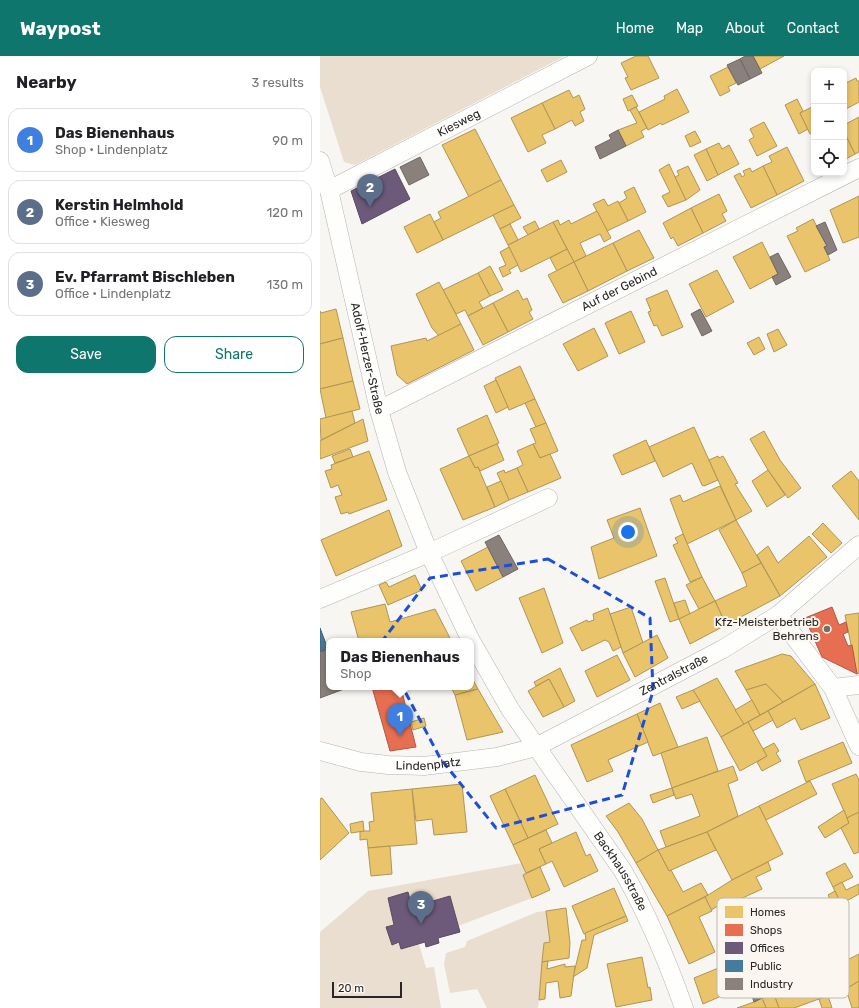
<!DOCTYPE html>
<html lang="en">
<head>
<meta charset="utf-8">
<style>
  body { margin:0; font-family:Rubik,sans-serif; background:#f6f6f6; color:#202124 }
  .controls { position:absolute; right:12px; top:12px; display:grid; overflow:hidden; border-radius:8px; box-shadow:0 2px 6px #0003 }
  .controls button { width:36px; height:36px; display:grid; place-items:center; padding:0; border:0; border-bottom:1px solid #e0e0e0; background:#fff; color:#202124; font:20px sans-serif }
  .scale { position:absolute; left:12px; bottom:10px; width:70px; box-sizing:border-box; padding-left:4px; border:2px solid #292725; border-top:0; font-size:11px; line-height:14px; white-space:nowrap; color:#292725; -webkit-text-stroke:3px #fbf7f0; paint-order:stroke }
  .you { position:absolute; left:308px; top:476px; width:14px; height:14px; margin:-10px; border:3px solid #fff; border-radius:50%; background:#1a73e8; box-shadow:0 0 0 6px #1a73e833 }
  .badge { display:grid; place-items:center; width:26px; height:26px; border-radius:50%; background:#0f766e; color:#fff; font-size:13px; font-weight:700 }
  .pin { position:absolute; translate:-50% -33px; filter:drop-shadow(0 1px 2px #0008) }
  .pin::after { content:''; position:absolute; top:21px; width:14px; height:12px; background:inherit; clip-path:polygon(0 0,100% 0,50% 100%) }
  .popup { position:absolute; left:6px; top:582px; width:148px; height:52px; box-sizing:border-box; display:grid; place-content:center; border-radius:8px; background:#fff; filter:drop-shadow(0 1px 3px #0005); font-size:13px; white-space:nowrap; color:#757577 }
  .popup b { font-size:15px; color:#202124 }
  .popup::after { content:''; position:absolute; left:50%; top:100%; margin-left:-8px; border:8px solid transparent; border-top-color:#fff }
  .list { margin:0; padding:0; list-style:none }
  h2 { display:flex; justify-content:space-between; align-items:center; height:52px; margin:0; padding:0 16px; font-size:17px }
  h2 small { font-size:13px; font-weight:400; color:#757577 }
  .list li { display:grid; grid-template-columns:26px 1fr auto; gap:12px; align-items:center; box-sizing:border-box; height:64px; margin:0 8px 8px; padding:0 8px; border:1px solid #e0e0e0; border-radius:12px }
  .list b { display:block; font-size:15px; white-space:nowrap }
  .list p { margin:0; font-size:13px; white-space:nowrap; color:#757577 }
  .list em { font-size:13px; font-style:normal; color:#757577 }
  .actions { display:flex; gap:8px; padding:12px 16px }
  .actions a { flex:1; padding:9px 0; border:1px solid #0f766e; border-radius:12px; text-align:center; font-size:14px; color:#0f766e }
  .actions .main { background:#0f766e; color:#fff }
  .icon { flex:none; width:22px; height:22px; fill:none; stroke:currentColor; stroke-width:2; stroke-linecap:round; stroke-linejoin:round }
  .map { position:relative; flex:none; width:539px; height:952px; overflow:hidden }
  header { display:flex; align-items:center; gap:24px; box-sizing:border-box; height:56px; padding:0 20px; background:#0f766e; color:#fff }
  header strong { font-size:19px }
  nav { display:flex; gap:22px; margin-inline-start:auto; font-size:14px }
  main { display:flex }
  aside { flex:1; background:#fff }
  .map>svg:first-child { display:block }
</style>
</head>
<body>
<header>
<strong>Waypost</strong>
<nav><a>Home</a><a>Map</a><a>About</a><a>Contact</a></nav>
</header>
<main>
<aside>
<h2>Nearby<small>3 results</small></h2>
<ul class="list">
<li><span class="badge" style="background:#3f7fe0">1</span><div><b>Das Bienenhaus</b><p>Shop · Lindenplatz</p></div><em>90 m</em></li>
<li><span class="badge" style="background:#5c6f8a">2</span><div><b>Kerstin Helmhold</b><p>Office · Kiesweg</p></div><em>120 m</em></li>
<li><span class="badge" style="background:#5c6f8a">3</span><div><b>Ev. Pfarramt Bischleben</b><p>Office · Lindenplatz</p></div><em>130 m</em></li>
</ul>
<div class="actions"><a class="main">Save</a><a>Share</a></div>
</aside>
<div class="map">
<svg width="539" height="952" viewBox="0 0 539 952">
  <rect width="100%" height="100%" fill="#f8f6f3"/>
  <g fill="#e9decf">
    <polygon points="0,0 245,0 35,109 24,106 0,31"/>
    <polygon points="202,807 206,817 203,819 212,842 138,870 130,840 92,851 88,836 68,842 74,869 67,871 71,888 79,886 99,888 106,912 114,911 121,952 0,952 0,876 48,835"/>
    <polygon points="226,855 230,886 224,887 218,952 167,952 157,933 130,937 124,908 126,897 145,891 147,885 217,856"/>
  </g>
  <g fill="#e9c46a" stroke="#af9555">
    <polygon points="316,0 328,0 339,22 311,34 305,22 308,21 301,7"/>
    <polygon points="433,0 464,0 440,13"/>
    <polygon points="408,11 416,27 408,31 410,35 400,40 390,20"/>
    <polygon points="536,22 537,25 539,25 539,46 524,54 524,28"/>
    <polygon points="357,33 369,56 342,69 341,67 328,74 319,56 345,43 344,40"/>
    <polygon points="249,34 253,42 259,39 265,53 260,56 264,65 255,70 252,64 235,73 222,47"/>
    <polygon points="312,39 318,50 308,55 303,43"/>
    <polygon points="477,43 483,55 480,57 488,73 479,78 465,49"/>
    <polygon points="222,47 235,73 222,79 226,87 208,96 191,62"/>
    <polygon points="494,50 494,76 490,78 480,57"/>
    <polygon points="316,51 327,72 321,75 324,81 306,90 298,74 317,67 310,54"/>
    <polygon points="539,61 539,96 535,98 524,76 524,69"/>
    <polygon points="444,66 457,90 437,100 429,84 434,81 430,73"/>
    <polygon points="155,73 181,124 149,141 122,89"/>
    <polygon points="375,75 381,86 370,91 365,80"/>
    <polygon points="524,76 535,98 524,104"/>
    <polygon points="399,87 402,93 409,89 419,108 398,119 386,93"/>
    <polygon points="467,91 484,125 457,139 443,110 452,106 449,100"/>
    <polygon points="386,93 398,119 387,125 374,99"/>
    <polygon points="241,104 247,116 227,126 221,114"/>
    <polygon points="349,108 366,144 348,151 342,140 350,136 339,114"/>
    <polygon points="368,110 380,134 366,144 355,121 359,119 357,115"/>
    <polygon points="443,110 457,139 431,152 414,120 420,117 422,121 425,119 423,115 430,112 432,116"/>
    <polygon points="181,124 194,149 123,184 114,166 121,162 118,156"/>
    <polygon points="314,131 326,156 308,165 299,147 307,142 304,136"/>
    <polygon points="399,138 407,155 402,158 406,165 383,177 371,152"/>
    <polygon points="539,140 539,181 523,187 510,154"/>
    <polygon points="284,143 288,150 298,145 308,165 287,175 273,148"/>
    <polygon points="194,149 201,162 180,173 173,159"/>
    <polygon points="371,152 383,177 358,190 353,181 351,183 343,167"/>
    <polygon points="277,155 291,182 284,186 280,178 260,187 266,200 254,206 233,166 238,164 240,169 249,164 251,168"/>
    <polygon points="110,158 123,184 97,197 84,171"/>
    <polygon points="493,163 507,190 504,191 510,204 485,216 467,180 478,175 476,172"/>
    <polygon points="215,165 219,173 208,179 203,171"/>
    <polygon points="233,166 247,193 201,216 188,189"/>
    <polygon points="190,168 198,184 188,189 180,173"/>
    <polygon points="319,174 334,202 307,215 293,187"/>
    <polygon points="442,186 458,218 430,233 413,201"/>
    <polygon points="293,187 307,215 268,235 254,206"/>
    <polygon points="189,191 198,209 189,214 191,217 183,221 179,212 186,209 180,196"/>
    <polygon points="247,193 254,206 237,215 230,202"/>
    <polygon points="254,206 268,235 243,247 228,219"/>
    <polygon points="170,210 183,234 170,240 158,217"/>
    <polygon points="397,214 414,246 386,261 369,228"/>
    <polygon points="158,217 170,240 159,246 163,252 148,260 145,254 136,258 123,234"/>
    <polygon points="119,226 141,268 119,280 112,272 96,238"/>
    <polygon points="198,234 203,244 207,242 212,254 209,256 213,263 188,276 173,247"/>
    <polygon points="347,234 363,271 342,280 337,269 334,270 328,256 331,255 326,243"/>
    <polygon points="173,247 188,276 163,289 148,260"/>
    <polygon points="16,253 23,282 0,288 0,255 1,257"/>
    <polygon points="311,255 325,286 299,298 285,267"/>
    <polygon points="141,268 154,294 87,328 77,319 71,290 106,282 107,285"/>
    <polygon points="274,272 288,300 258,315 243,288"/>
    <polygon points="458,273 467,289 454,296 447,278"/>
    <polygon points="439,281 445,293 434,299 427,287"/>
    <polygon points="23,282 33,325 0,333 0,288"/>
    <polygon points="200,310 215,343 189,354 175,322"/>
    <polygon points="176,324 188,351 176,357 164,330"/>
    <polygon points="33,325 40,353 6,362 0,333"/>
    <polygon points="215,343 226,367 216,371 205,347"/>
    <polygon points="32,355 35,367 1,384 0,363"/>
    <polygon points="167,359 179,387 149,400 137,373"/>
    <polygon points="43,363 48,385 0,403 0,385"/>
    <polygon points="226,367 238,395 220,402 213,388 216,387 210,373"/>
    <polygon points="374,371 398,424 384,430 382,429 372,407 343,421 329,391"/>
    <polygon points="444,375 460,404 481,432 468,442 448,414 430,383"/>
    <polygon points="326,384 335,405 302,419 293,399"/>
    <polygon points="177,388 184,404 160,415 158,411 155,412 149,400"/>
    <polygon points="213,388 220,402 230,398 241,422 208,436 197,412 203,409 197,395"/>
    <polygon points="30,393 33,401 15,407 12,400"/>
    <polygon points="49,395 67,444 29,458 28,456 21,458 15,441 22,439 18,429 11,432 5,415 12,413 11,409"/>
    <polygon points="149,400 155,412 158,411 175,451 143,464 120,413"/>
    <polygon points="398,400 399,402 403,400 418,427 415,428 432,455 416,464 389,404"/>
    <polygon points="197,412 208,436 189,444 177,417 184,414 185,417"/>
    <polygon points="448,414 465,439 447,451 432,425"/>
    <polygon points="531,415 539,425 539,464 512,430"/>
    <polygon points="181,425 189,444 175,451 167,431"/>
    <polygon points="400,430 416,464 367,488 350,443 360,439 363,446"/>
    <polygon points="320,452 337,500 279,523 271,491 294,482 287,464"/>
    <polygon points="69,454 82,490 16,520 1,484"/>
    <polygon points="416,464 441,507 422,517 399,474"/>
    <polygon points="503,467 522,487 511,497 492,478"/>
    <polygon points="363,478 382,521 370,526 353,489 358,487 355,482"/>
    <polygon points="489,480 507,501 460,540 437,499 448,490 458,507"/>
    <polygon points="168,491 183,521 156,535 141,505"/>
    <polygon points="441,507 460,540 406,569 395,545 427,530 422,517"/>
    <polygon points="95,519 102,534 68,549 59,529 66,526 69,531"/>
    <polygon points="382,521 395,545 379,553 366,529"/>
    <polygon points="345,522 359,563 350,566 335,525"/>
    <polygon points="224,532 243,587 222,597 199,542"/>
    <polygon points="365,544 370,558 359,563 354,547"/>
    <polygon points="395,545 406,569 370,588 359,563"/>
    <polygon points="65,548 70,566 115,553 131,584 39,585 31,556"/>
    <polygon points="311,551 323,587 303,597 290,558"/>
    <polygon points="288,552 301,591 293,595 289,586 285,584 262,595 250,572 267,564 268,566 274,564 273,558"/>
    <polygon points="539,557 539,617 537,618 525,559"/>
    <polygon points="337,579 348,602 315,621 303,597"/>
    <polygon points="462,598 471,600 495,628 463,646 446,628 426,634 415,615"/>
    <polygon points="297,599 310,624 277,641 265,615"/>
    <polygon points="240,612 255,645 244,651 229,623 216,630 214,626"/>
    <polygon points="151,620 158,633 135,639 131,631 151,631"/>
    <polygon points="397,622 424,668 401,681 373,634"/>
    <polygon points="229,623 244,651 223,661 208,635"/>
    <polygon points="446,628 463,646 440,659 426,634"/>
    <polygon points="495,628 510,662 481,674 475,662 457,672 448,655"/>
    <polygon points="158,633 183,676 147,684 135,639"/>
    <polygon points="373,634 380,645 362,653 356,641"/>
    <polygon points="432,644 440,659 424,668 415,654"/>
    <polygon points="340,647 358,691 333,700 317,658"/>
    <polygon points="448,655 453,664 433,675 428,666"/>
    <polygon points="317,658 328,686 288,704 293,715 267,726 251,689"/>
    <polygon points="104,662 106,670 93,674 91,666"/>
    <polygon points="428,666 447,700 420,715 401,681"/>
    <polygon points="387,681 398,715 352,732 341,697"/>
    <polygon points="523,686 532,707 486,726 478,705"/>
    <polygon points="454,687 459,695 456,697 461,705 442,715 437,706 447,700 443,693"/>
    <polygon points="413,710 418,724 408,728 418,760 387,776 346,791 340,775 380,760 372,738 356,743 352,732"/>
    <polygon points="536,718 539,724 539,756 527,762 512,728"/>
    <polygon points="215,719 238,768 208,782 185,733"/>
    <polygon points="490,725 497,738 446,764 439,750"/>
    <polygon points="142,728 147,776 114,779 112,763 96,765 92,733"/>
    <polygon points="352,732 354,739 333,747 330,739"/>
    <polygon points="92,733 97,788 48,792 47,783 40,784 40,775 50,775 49,766 54,765 51,737"/>
    <polygon points="185,733 208,782 193,789 170,740"/>
    <polygon points="2,742 29,777 0,804 0,743"/>
    <polygon points="309,747 322,763 338,794 316,807 298,776 286,760"/>
    <polygon points="439,750 463,798 412,824 387,776"/>
    <polygon points="524,754 529,767 505,782 498,771"/>
    <polygon points="539,756 539,796 534,798 521,772 529,767 527,762"/>
    <polygon points="43,765 44,775 31,777 30,768"/>
    <polygon points="226,774 232,787 219,793 226,808 206,817 193,789"/>
    <polygon points="256,776 266,800 270,798 278,815 244,831 232,805 226,808 219,793"/>
    <polygon points="387,776 396,794 349,815 338,794"/>
    <polygon points="70,790 72,818 51,820 48,792"/>
    <polygon points="338,794 349,815 351,814 363,836 381,827 388,839 347,860 316,807"/>
    <polygon points="448,806 451,814 436,821 442,833 403,851 398,850 391,854 385,841 412,824"/>
    <polygon points="525,807 533,821 513,831 506,817"/>
    <polygon points="220,811 230,834 212,842 203,819"/>
    <polygon points="522,826 526,834 539,828 539,838 521,848 513,831"/>
    <polygon points="294,832 306,860 264,878 252,850"/>
    <polygon points="515,835 521,848 514,851 508,839"/>
    <polygon points="385,841 392,855 379,861 395,896 369,908 347,860"/>
    <polygon points="472,846 482,866 434,890 424,870 425,869 424,866 439,858 440,862 444,860 443,857 454,851 456,854"/>
    <polygon points="246,852 250,887 249,902 222,906 224,887 230,886 226,855"/>
    <polygon points="508,854 518,874 500,883 490,864"/>
    <polygon points="306,860 308,865 274,879 267,912 253,921 262,884 266,884 265,877"/>
    <polygon points="434,890 439,904 418,918 413,906"/>
    <polygon points="539,898 539,925 529,931 517,909"/>
    <polygon points="322,901 328,932 330,931 332,944 296,951 287,908"/>
    <polygon points="228,905 227,913 245,908 245,911 255,910 251,940 240,942 238,925 226,927 225,943 219,944 222,906"/>
    <polygon points="413,906 422,931 383,948 374,922"/>
    <polygon points="491,922 499,943 474,952 459,952 453,936"/>
    <polygon points="539,925 539,952 532,952 526,933"/>
    <polygon points="453,936 459,952 446,952 441,940"/>
    <polygon points="508,940 512,952 502,952 499,943"/>
    <polygon points="442,942 446,952 417,952 434,946"/>
  </g>
  <g fill="#e76f51" stroke="#ae5944">
    <polygon points="512,551 519,569 526,566 528,576 523,578 528,590 532,589 537,618 502,601 485,562"/>
    <polygon points="52,631 75,631 77,637 82,636 96,691 70,695"/>
  </g>
  <g fill="#6d597a" stroke="#594a60">
    <polygon points="75,113 90,143 42,168 31,135"/>
    <polygon points="88,836 92,851 130,840 140,876 118,882 119,887 106,891 105,886 81,893 79,886 72,889 66,871 74,869 68,842"/>
  </g>
  <polygon fill="#457b9d" stroke="#3d6279" points="0,572 8,593 0,596"/>
  <g fill="#8a817c" stroke="#6d6662">
    <polygon points="425,0 433,0 442,17 430,23 420,3"/>
    <polygon points="420,3 430,23 418,29 407,9"/>
    <polygon points="298,74 306,90 280,103 275,91 291,83 289,79"/>
    <polygon points="100,101 109,119 89,129 80,111"/>
    <polygon points="505,166 517,194 508,199 504,191 507,190 496,170"/>
    <polygon points="458,197 471,221 456,229 452,221 458,218 450,201"/>
    <polygon points="380,253 392,275 382,280 371,258"/>
    <polygon points="179,479 198,513 183,521 165,486"/>
    <polygon points="8,593 9,631 24,631 24,633 0,642 0,596"/>
    <polygon points="449,924 453,936 441,940 442,942 434,946 429,931"/>
  </g>
  <g fill="none" stroke-linecap="round" stroke-linejoin="round">
    <defs>
      <g id="minor">
        <path id="s1" d="M0,105L9,134L59,354L77,416L109,497L150,583L190,653L303,815C328,859 347,904 364,952"/>
        <path id="s2" d="M9,134L268,0"/>
        <path id="s3" d="M59,354L539,112"/>
        <polyline points="0,543 109,497 228,442"/>
        <polyline points="458,559 513,632 539,690"/>
        <polyline points="513,632 539,629"/>
        <path id="s4" d="M0,695L41,706L68,709L104,710L177,701L216,691L403,593L458,559L539,489"/>
      </g>
    </defs>
    <use href="#minor" stroke="#b6b4b2" stroke-width="19"/>
    <use href="#minor" stroke="#fefefd" stroke-width="18"/>
  </g>
  <path fill="none" stroke="#1d4ed8" stroke-width="3" stroke-dasharray="8 5" stroke-linejoin="round" d="M228,503L330,562L333,635L302,739L176,772L120,702L60,588L110,522Z"/>
  <circle fill="#716f6d" stroke="#fbf7f0" stroke-width="1.5" cx="507" cy="573" r="4"/>
  <g text-anchor="middle" stroke-width="4" stroke-linejoin="round" paint-order="stroke">
    <g font-size="12" fill="#292725" stroke="#fbf7f0">
      <text dy="4" stroke="none"><textPath href="#s2" startOffset="146">Kiesweg</textPath></text>
      <text dy="4" stroke="none"><textPath href="#s3" startOffset="269">Auf der Gebind</textPath></text>
      <text dy="4" stroke="none"><textPath href="#s1" startOffset="203">Adolf-Herzer-Straße</textPath></text>
      <text dy="4" stroke="none"><textPath href="#s4" startOffset="375">Zentralstraße</textPath></text>
      <text dy="4" stroke="none"><textPath href="#s4" startOffset="110">Lindenplatz</textPath></text>
      <text dy="4" stroke="none"><textPath href="#s1" startOffset="780">Backhausstraße</textPath></text>
    </g>
    <g font-size="12" fill="#292725" stroke="#fbf7f0" text-anchor="end">
      <text x="499" y="570">Kfz-Meisterbetrieb<tspan x="499" dy="14">Behrens</tspan></text>
    </g>
  </g>
  <rect x="397" y="842" width="132" height="100" rx="6" fill="#fbf7f0" stroke="#bcb9b3" stroke-width="1"/>
  <rect x="405" y="850" width="18" height="12" fill="#e9c46a"/>
  <rect x="405" y="868" width="18" height="12" fill="#e76f51"/>
  <rect x="405" y="886" width="18" height="12" fill="#6d597a"/>
  <rect x="405" y="904" width="18" height="12" fill="#457b9d"/>
  <rect x="405" y="922" width="18" height="12" fill="#8a817c"/>
  <g font-size="11" fill="#292725">
    <text x="430" y="860">Homes</text>
    <text x="430" y="878">Shops</text>
    <text x="430" y="896">Offices</text>
    <text x="430" y="914">Public</text>
    <text x="430" y="932">Industry</text>
  </g>
</svg>
<div class="controls">
<button>+</button>
<button>−</button>
<button><svg class="icon" aria-label="locate" viewBox="0 0 24 24"><circle cx="12" cy="12" r="6"/><path d="M12 2v4M12 18v4M2 12h4M18 12h4"/></svg></button>
</div>
<div class="scale">20 m</div>
<div class="you"></div>
<div class="pin badge" style="left:80px;top:680px;background:#3f7fe0">1</div>
<div class="popup"><b>Das Bienenhaus</b>Shop</div>
<div class="pin badge" style="left:50px;top:151px;background:#5c6f8a">2</div>
<div class="pin badge" style="left:101px;top:868px;background:#5c6f8a">3</div>
</div>
</main>
</body>
</html>
